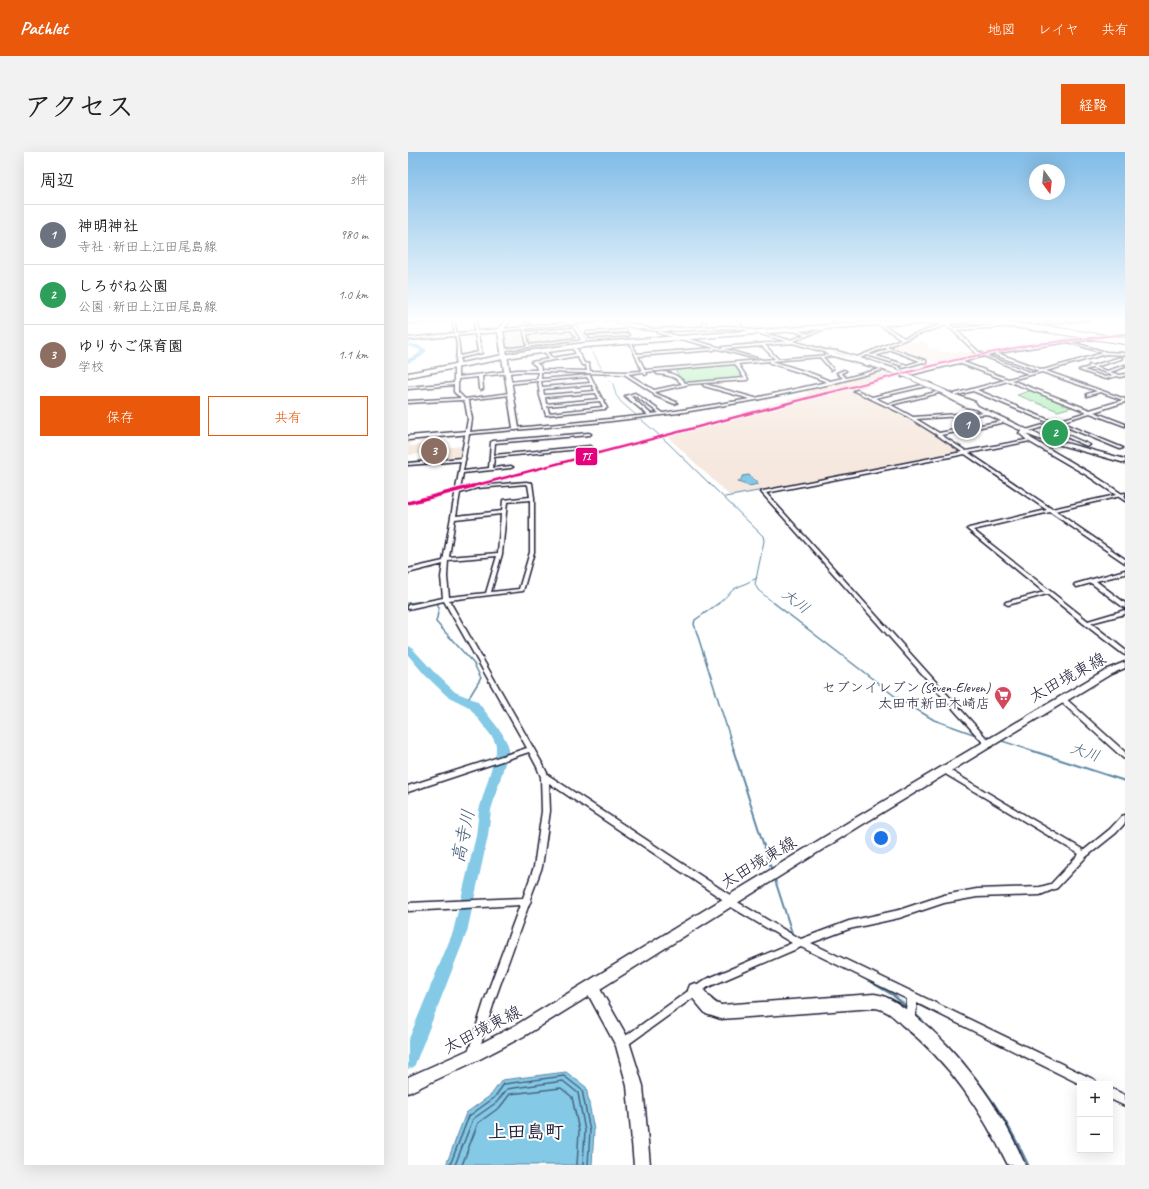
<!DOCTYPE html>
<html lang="ja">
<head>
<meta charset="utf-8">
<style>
  body { margin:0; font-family:Caveat,"Klee One",sans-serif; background:#f2f2f2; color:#222 }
  .controls { position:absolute; right:12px; bottom:12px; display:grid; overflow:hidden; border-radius:0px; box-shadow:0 4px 16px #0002 }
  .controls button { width:36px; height:36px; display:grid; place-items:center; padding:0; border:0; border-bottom:1px solid #e0e0e0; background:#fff; color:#222; font:20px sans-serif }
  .compass { position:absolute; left:621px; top:12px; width:36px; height:36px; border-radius:50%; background:#fff; box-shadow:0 4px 16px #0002; rotate:165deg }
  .you { position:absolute; left:473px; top:686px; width:14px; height:14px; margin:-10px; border:3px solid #fff; border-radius:50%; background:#1a73e8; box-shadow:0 0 0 6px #1a73e833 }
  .badge { display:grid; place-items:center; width:26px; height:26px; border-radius:50%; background:#ea580c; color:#fff; font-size:13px; font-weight:700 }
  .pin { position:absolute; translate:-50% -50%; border:2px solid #fff; box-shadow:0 1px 4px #0006 }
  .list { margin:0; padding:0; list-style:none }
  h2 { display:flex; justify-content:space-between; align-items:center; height:52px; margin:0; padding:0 16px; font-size:17px }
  h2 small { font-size:13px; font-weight:400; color:#767676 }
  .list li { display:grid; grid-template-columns:26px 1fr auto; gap:12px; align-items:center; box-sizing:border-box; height:60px; padding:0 16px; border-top:1px solid #e0e0e0 }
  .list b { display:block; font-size:15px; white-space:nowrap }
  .list p { margin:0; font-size:13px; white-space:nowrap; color:#767676 }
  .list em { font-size:13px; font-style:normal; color:#767676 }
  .actions { display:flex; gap:8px; padding:12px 16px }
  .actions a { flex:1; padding:9px 0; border:1px solid #ea580c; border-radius:0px; text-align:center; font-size:14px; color:#ea580c }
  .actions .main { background:#ea580c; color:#fff }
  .map { position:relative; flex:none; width:717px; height:1013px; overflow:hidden; border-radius:0px }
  header { display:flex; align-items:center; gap:24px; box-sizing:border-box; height:56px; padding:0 20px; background:#ea580c; color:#fff }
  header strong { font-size:19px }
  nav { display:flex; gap:22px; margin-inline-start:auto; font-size:14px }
  .intro { display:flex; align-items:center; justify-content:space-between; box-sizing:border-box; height:96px; padding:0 24px }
  h1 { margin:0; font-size:28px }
  .button { padding:10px 18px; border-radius:0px; background:#ea580c; color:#fff; font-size:14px; font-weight:700 }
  main { display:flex; gap:24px; padding:0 24px }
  aside { flex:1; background:#fff; border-radius:0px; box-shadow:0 4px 16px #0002 }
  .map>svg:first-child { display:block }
</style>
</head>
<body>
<header>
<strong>Pathlet</strong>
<nav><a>地図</a><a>レイヤ</a><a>共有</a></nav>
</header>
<div class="intro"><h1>アクセス</h1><a class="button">経路</a></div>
<main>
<aside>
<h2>周辺<small>3件</small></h2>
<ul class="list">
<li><span class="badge" style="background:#6b7280">1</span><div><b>神明神社</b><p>寺社 · 新田上江田尾島線</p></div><em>980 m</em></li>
<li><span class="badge" style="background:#2e9e5b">2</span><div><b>しろがね公園</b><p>公園 · 新田上江田尾島線</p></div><em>1.0 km</em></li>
<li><span class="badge" style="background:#8d6e63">3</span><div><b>ゆりかご保育園</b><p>学校</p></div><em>1.1 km</em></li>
</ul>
<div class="actions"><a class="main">保存</a><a>共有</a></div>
</aside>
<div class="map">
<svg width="717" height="1013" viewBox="0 0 717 1013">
  <rect width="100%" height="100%" fill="#fff"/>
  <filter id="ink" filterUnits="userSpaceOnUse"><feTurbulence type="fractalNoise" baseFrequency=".025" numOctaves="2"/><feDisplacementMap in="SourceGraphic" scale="8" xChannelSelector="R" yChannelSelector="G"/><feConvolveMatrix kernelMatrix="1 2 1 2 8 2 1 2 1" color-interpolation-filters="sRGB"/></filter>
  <g filter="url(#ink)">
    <g fill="#f6e8de">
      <polygon points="367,169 369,172 358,173 347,178 334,174 333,170"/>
      <polygon points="165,172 176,192 99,201 96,179"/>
      <polygon points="717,181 621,194 575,203 572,202 655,187"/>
      <polygon points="496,187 509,191 516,189 522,196 529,196 532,200 566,200 572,203 502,220 446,239 495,261 554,299 554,301 322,344 259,284 270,281 267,279 401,242 396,238 473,219 485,221 528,210 481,194"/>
      <polygon points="4,286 2,294 22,292 21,297 54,294 52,306 18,309 20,301 0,303 0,287"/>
    </g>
    <g fill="#aeeeb6" stroke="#688878">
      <polygon points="327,212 336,227 276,231 266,217"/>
      <polygon points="624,238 667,254 650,259 609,243"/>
    </g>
    <g fill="#84c9e6" stroke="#5d86a2">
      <polygon points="341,323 350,332 341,334 330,330 334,326 334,324"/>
      <polygon points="158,920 178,935 186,978 184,1013 38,1013 58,961 83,943 94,928"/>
    </g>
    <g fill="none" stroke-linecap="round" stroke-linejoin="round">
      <g stroke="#49657f" stroke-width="1.5">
        <polyline points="42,1013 61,964 86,946 96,932 156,924 174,938 182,979 180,1013"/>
        <polyline points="47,1013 65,967 89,950 99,937 155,929 170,941 177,979 175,1013"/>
        <polyline points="54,1013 70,971 92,955 102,942 153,936 164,945 171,979 169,1013"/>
      </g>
      <g stroke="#5d86a2" stroke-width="1">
        <polyline points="610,168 624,172"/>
        <polyline points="166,170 180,191 198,225 205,232 208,243 213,250 259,290 355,384 356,389 347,432 350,438 367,452"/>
        <polyline points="628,173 644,175"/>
        <polyline points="703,190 717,193"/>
        <polyline points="317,345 417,327"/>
        <polyline points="0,451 28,447 30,452"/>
        <polyline points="310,452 326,437 349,426"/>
      </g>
      <g stroke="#5d86a2" stroke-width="1.5">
        <polyline points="0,451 3,451"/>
        <polyline points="29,451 31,456 28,470 66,512 73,526 59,549"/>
        <polyline points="311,451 287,468 286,472 326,598"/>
        <polyline points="366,451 488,545 526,568 568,583"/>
        <polyline points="576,584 584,586"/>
        <polyline points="591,588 622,598"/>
      </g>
      <g stroke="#5d86a2" stroke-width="2">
        <polyline points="325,597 363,716"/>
        <polyline points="619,597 717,629"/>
        <polyline points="367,728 384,781"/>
      </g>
      <g stroke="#5d86a2" stroke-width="2.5">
        <polyline points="451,823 485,843 500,856"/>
        <polyline points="507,862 537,892"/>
        <path d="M543,897C576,934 599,967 620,1013"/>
      </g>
      <g fill="#84c9e6" fill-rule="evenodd">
        <polygon points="0,192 10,193 19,198 13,205 0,211 0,207 9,203 13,198 0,194"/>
        <polygon points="0,494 3,495 25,519 47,540 69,549 94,581 100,593 100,601 83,658 80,684 59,780 6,915 0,917 0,889 45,780 68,684 71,658 88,601 88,593 85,586 61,555 39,544 17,523 0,503"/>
      </g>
      <defs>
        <g id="street">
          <polygon points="26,168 39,168 0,172 0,170"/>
          <polygon points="44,168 46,168 51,193 52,204 70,200 66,174 68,168 70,168 68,174 74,201 52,206 52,211 54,213 52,214 48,211 49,193"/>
          <path d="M120,168H123L117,176L118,180L164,176L171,187L93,199L94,197L119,194L115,176ZM163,178L168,186L121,193L119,182Z"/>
          <polygon points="160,168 162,168 164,173 162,173"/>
          <polygon points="295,168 297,168 298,177 296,176"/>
          <polygon points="330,168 332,168 333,176 331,175"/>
          <polygon points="424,168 428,168 437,173 435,174"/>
          <path d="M464,168H467L496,186L538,171L535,168H538L546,176L598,173L597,175L548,178L571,200L577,202L659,188L688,185L687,187L663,190L698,200L717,201V203L698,202L638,219L717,247V250L686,260L717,272V274L682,261L652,270L715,296L712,297L649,271L639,274L682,293L679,294L635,275L618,280V278L642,271L565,239L546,244V242L597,228L551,211L494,225V223L549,209V208L552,209L573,203L569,202L539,173L508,183L479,195L516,208H518V211L515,210L495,216L493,215L495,214L459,203L452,206L488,217L489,218C484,221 480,220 475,218L423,232L348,248L270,261L195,270L61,282L57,306L58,307L57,308L55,319L81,316L83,290L85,289L181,281L183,282L182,283L87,291L86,303L182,294L184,295L182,296L86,305L85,316L103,314L105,315L103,316L55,321L52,338L69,334L118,330L124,331L126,346V400L115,439L41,448L135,613L140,623L325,745L326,748L385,783L393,787L441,769L491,758L536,743L569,737L632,735L643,732L671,702L534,620L532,618L534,616L536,615L538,616L674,697L675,699L702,677L714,664L717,663V671L708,681L678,705L649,736L632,743L569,745L536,751L491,766L441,777L403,791L687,928L688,932H672L509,851L507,868L505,871L502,873L499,871L497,868L499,847L393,795L300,835L218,894L215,896L212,894L210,891L212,888L294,829L384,791L318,752L317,749L141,631L142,659L134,715L122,747L123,749L121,752L87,847L70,901L68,904L65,906L62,904L60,901L77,847L112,753L0,759V751L115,746L126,715L134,659L133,625L129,615L121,600L0,640V634L119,596L36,449L0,457V453L35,446L33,425L35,412L0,421V417L35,409L53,309L0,313V311L53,306L60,267L57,250L53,248L0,251V249L53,246L46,240V233L0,237V235L46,231V215L48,214L50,215V225L109,218H129L128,214L123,210L141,207L137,200H139L144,206L168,202L165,197L167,196L169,197L176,211L181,212L182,219L217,220L234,219L222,191L223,190L224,191L229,202L306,196L308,197L306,198L230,204L237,218L352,208L250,181L251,179L314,196L315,195L382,189V188L397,183L388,180V178L400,182L414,177V175H416L417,177L385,189L386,191L357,193L370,207L421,203L417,201L420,198L429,199L449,205L493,187ZM660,190L695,201L635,218L589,201ZM354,194L367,207L355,208L316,197ZM476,196L480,197L465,203L461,202ZM483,198L512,209L499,213L468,204ZM421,200L429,201L483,218C479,218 479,216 476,216ZM587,202V203L631,219L624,221L579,204ZM169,204L174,213H178L179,219L133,218L132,214L128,211ZM425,204L472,217L438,226L433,221L438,219L436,218L429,221L435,226L422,229L405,222L364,209L412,205L423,218L425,217L415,205ZM576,204L620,222L600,227L555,210ZM362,209V211L403,224L419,230L347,246L297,232L295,233L296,234L342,247L255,261L227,241L217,244L240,263L173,270L62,280L64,267L61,250L59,248L102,243L104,242L102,241L57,247L50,240V227L70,225L71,237L73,238L75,237L74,224L111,220H131L129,227L101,230L99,231L101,232L130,229L132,244L138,263L197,257L199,256L195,249L196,248L194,247L182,223L133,227V220L216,222L244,240L247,244L267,252L269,251L268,250L249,242L247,240L282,232L339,228L340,227L330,212ZM327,212L336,226L277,231C270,223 258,218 248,221L249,222C259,223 267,224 274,232L246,238L220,222L235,220L237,223L239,222L238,220ZM634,220L689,239L679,242V244L692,240L715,248L682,258L603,228ZM179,225L183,231L134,235L133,229ZM600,229L679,260L646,270L569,238ZM184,233L187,239L136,243L135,237ZM188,241L191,247L138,252L137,245ZM226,243L251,261L243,262L222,244ZM192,249L195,255L141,261L139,254ZM118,332L120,333L122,345L95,348L94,359L48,364L52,341L69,336ZM122,348V400L111,437L83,440L94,402L99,350ZM93,362L90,401L41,405L47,367ZM89,404L78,441L41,445L39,425L40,408Z"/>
          <polygon points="668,168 681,168 632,173 631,172"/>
          <polygon points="582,169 650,176 651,177 650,178 581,171"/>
          <polygon points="624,176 649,179 650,180 649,181 623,178"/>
          <polygon points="218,178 219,180 179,182 178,181 179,180"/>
          <polygon points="220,182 221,184 182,186 181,185 182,184"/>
          <path d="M712,205L714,206L713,207L687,215L699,219L717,213V215L702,220L712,223L717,222V224L712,225L709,224L697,227L671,218L681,215V213L684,214ZM684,216L705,223L697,225L676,218Z"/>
          <polygon points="522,231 524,232 523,233 467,246 480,252 528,240 527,239 529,238 560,253 567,254 565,252 549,246 549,244 551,244 567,250 571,256 569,257 558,255 531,241 483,253 505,265 581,260 583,261 581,262 508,267 531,281 599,268 600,269 598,270 533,283 558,299 623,287 623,289 622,289 561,301 644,357 717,341 717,343 647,359 717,407 717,411 642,360 565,378 680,469 717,458 717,462 683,471 717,498 717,503 715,502 676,472 639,442 600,453 598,452 597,451 598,450 636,440 559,377 561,376 639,358 557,302 358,341 582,590 583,592 582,594 578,594 353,340 355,339 554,300 529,283 495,262 446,239 449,238 464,245"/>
          <polygon points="717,418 717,422 688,429 717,451 717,456 715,455 683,431 669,435 666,433 667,432"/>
          <polygon points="652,545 656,545 717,600 717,607 715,606 652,549 651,547"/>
          <polygon points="702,936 717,943 717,954 702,947"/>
        </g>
        <g id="secondary">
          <polygon points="98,168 102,168 96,177 183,168 200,168 95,179 111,276 108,278 105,276 90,180 0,188 0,186 91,177"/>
          <path d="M204,168H211L243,177L320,174L334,175L464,211L460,212L334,177C291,174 244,188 204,168Z"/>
          <polygon points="536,238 635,285 717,307 717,311 631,287 618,282 624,287 684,322 717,344 717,349 680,324 620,289 611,281 614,279 534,241 533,240"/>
          <polygon points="60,279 63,281 62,282 0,288 0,284"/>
          <polygon points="717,510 717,516 703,522 452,674 192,837 220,886 235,934 242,1013 226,1013 219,934 208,894 181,844 118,883 68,909 0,941 0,925 58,899 108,873 444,668 697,518"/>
          <path d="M287,831C298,836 301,850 313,853L466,842C482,844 493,854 506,863C553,900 594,957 617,1013H600C574,960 542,910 494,873C486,865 478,857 466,856L313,867L298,862L282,843L280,838L282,833Z"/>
        </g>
        <polygon id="highway" points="489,168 579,169 623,173 648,177 645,179 556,171 468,173 177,195 111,204 0,225 0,221 111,200 177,191"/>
      </defs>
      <use href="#street" stroke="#22223b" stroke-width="3"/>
      <use href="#secondary" stroke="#22223b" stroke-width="3"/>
      <use href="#highway" stroke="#22223b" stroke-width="3"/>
      <use href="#street" fill="#fff" fill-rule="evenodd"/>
      <use href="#secondary" fill="#fff" fill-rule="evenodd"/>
      <use href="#highway" fill="#fff" fill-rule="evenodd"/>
      <defs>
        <polyline id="secondary-bridge" points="462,211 498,223 536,240"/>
        <polyline id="highway-bridge" points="644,178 717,189"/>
      </defs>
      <use href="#secondary-bridge" stroke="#22223b" stroke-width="6" stroke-linecap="butt"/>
      <use href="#highway-bridge" stroke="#22223b" stroke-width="8" stroke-linecap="butt"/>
      <use href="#secondary-bridge" stroke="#fff" stroke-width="4.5"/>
      <use href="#highway-bridge" stroke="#fff" stroke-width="6"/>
      <defs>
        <polyline id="rail-1-far2" points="416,242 547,208 621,193 717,182"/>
        <polyline id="rail-1-far1" points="61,335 419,241"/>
        <polyline id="rail-1" points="0,351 65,334"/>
      </defs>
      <use href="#rail-1-far2" stroke="#fff" stroke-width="3.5"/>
      <use href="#rail-1-far1" stroke="#fff" stroke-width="4.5"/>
      <use href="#rail-1" stroke="#fff" stroke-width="6"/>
      <use href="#rail-1-far2" stroke="#e5007d" stroke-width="2"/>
      <use href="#rail-1-far1" stroke="#e5007d" stroke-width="2.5"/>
      <use href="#rail-1" stroke="#e5007d" stroke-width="3.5"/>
    </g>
  </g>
  <linearGradient id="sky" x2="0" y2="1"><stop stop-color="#80bce7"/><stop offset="0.54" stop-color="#fff"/><stop offset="1" stop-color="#fff" stop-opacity="0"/></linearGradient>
  <rect width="717" height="310" fill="url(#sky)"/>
  <defs>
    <symbol id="supermarket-pin" viewBox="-11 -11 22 30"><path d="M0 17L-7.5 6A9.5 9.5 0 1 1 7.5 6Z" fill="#d1495b" stroke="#fff"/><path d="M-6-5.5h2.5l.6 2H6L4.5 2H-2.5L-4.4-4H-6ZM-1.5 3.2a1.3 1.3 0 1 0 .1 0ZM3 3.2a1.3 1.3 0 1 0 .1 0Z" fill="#fff"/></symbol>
  </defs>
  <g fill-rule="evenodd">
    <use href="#supermarket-pin" x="585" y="533" width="20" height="27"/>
  </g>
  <g text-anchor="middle" stroke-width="4" stroke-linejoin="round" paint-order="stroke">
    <g font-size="14" fill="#22223b" stroke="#fff" text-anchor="end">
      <text x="582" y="540">セブンイレブン(Seven-Eleven)<tspan x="582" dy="16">太田市新田木崎店</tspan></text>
    </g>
    <g font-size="15" font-style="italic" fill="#445c77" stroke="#fff">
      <text transform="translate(388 449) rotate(38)" y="5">大川</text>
      <text transform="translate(677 600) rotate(18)" y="5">大川</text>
    </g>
    <g font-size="17" fill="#22223b" stroke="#fff">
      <text transform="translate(659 525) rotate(-29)" y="6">太田境東線</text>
      <text transform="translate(350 710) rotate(-31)" y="6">太田境東線</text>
      <text transform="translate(74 877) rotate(-27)" y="6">太田境東線</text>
    </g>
    <g font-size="18" font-style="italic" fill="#445c77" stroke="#fff">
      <text transform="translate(55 684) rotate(-78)" y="6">高寺川</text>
    </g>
    <g font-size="19" font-weight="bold" fill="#22223b" stroke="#fff">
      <text x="118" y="986">上田島町</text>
    </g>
  </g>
  <rect stroke="#fff" stroke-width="1.5" x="167" y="295" width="23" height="19" rx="4" fill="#e5007d"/>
  <g font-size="11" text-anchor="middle" font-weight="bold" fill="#fff">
    <text x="178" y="308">TI</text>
  </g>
</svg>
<div class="controls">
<button>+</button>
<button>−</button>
</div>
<svg class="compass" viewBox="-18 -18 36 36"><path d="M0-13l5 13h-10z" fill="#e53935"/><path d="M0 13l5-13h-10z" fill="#767676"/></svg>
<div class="you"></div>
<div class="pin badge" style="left:559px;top:273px;background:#6b7280">1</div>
<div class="pin badge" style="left:647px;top:281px;background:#2e9e5b">2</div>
<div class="pin badge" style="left:26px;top:299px;background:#8d6e63">3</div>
</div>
</main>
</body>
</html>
